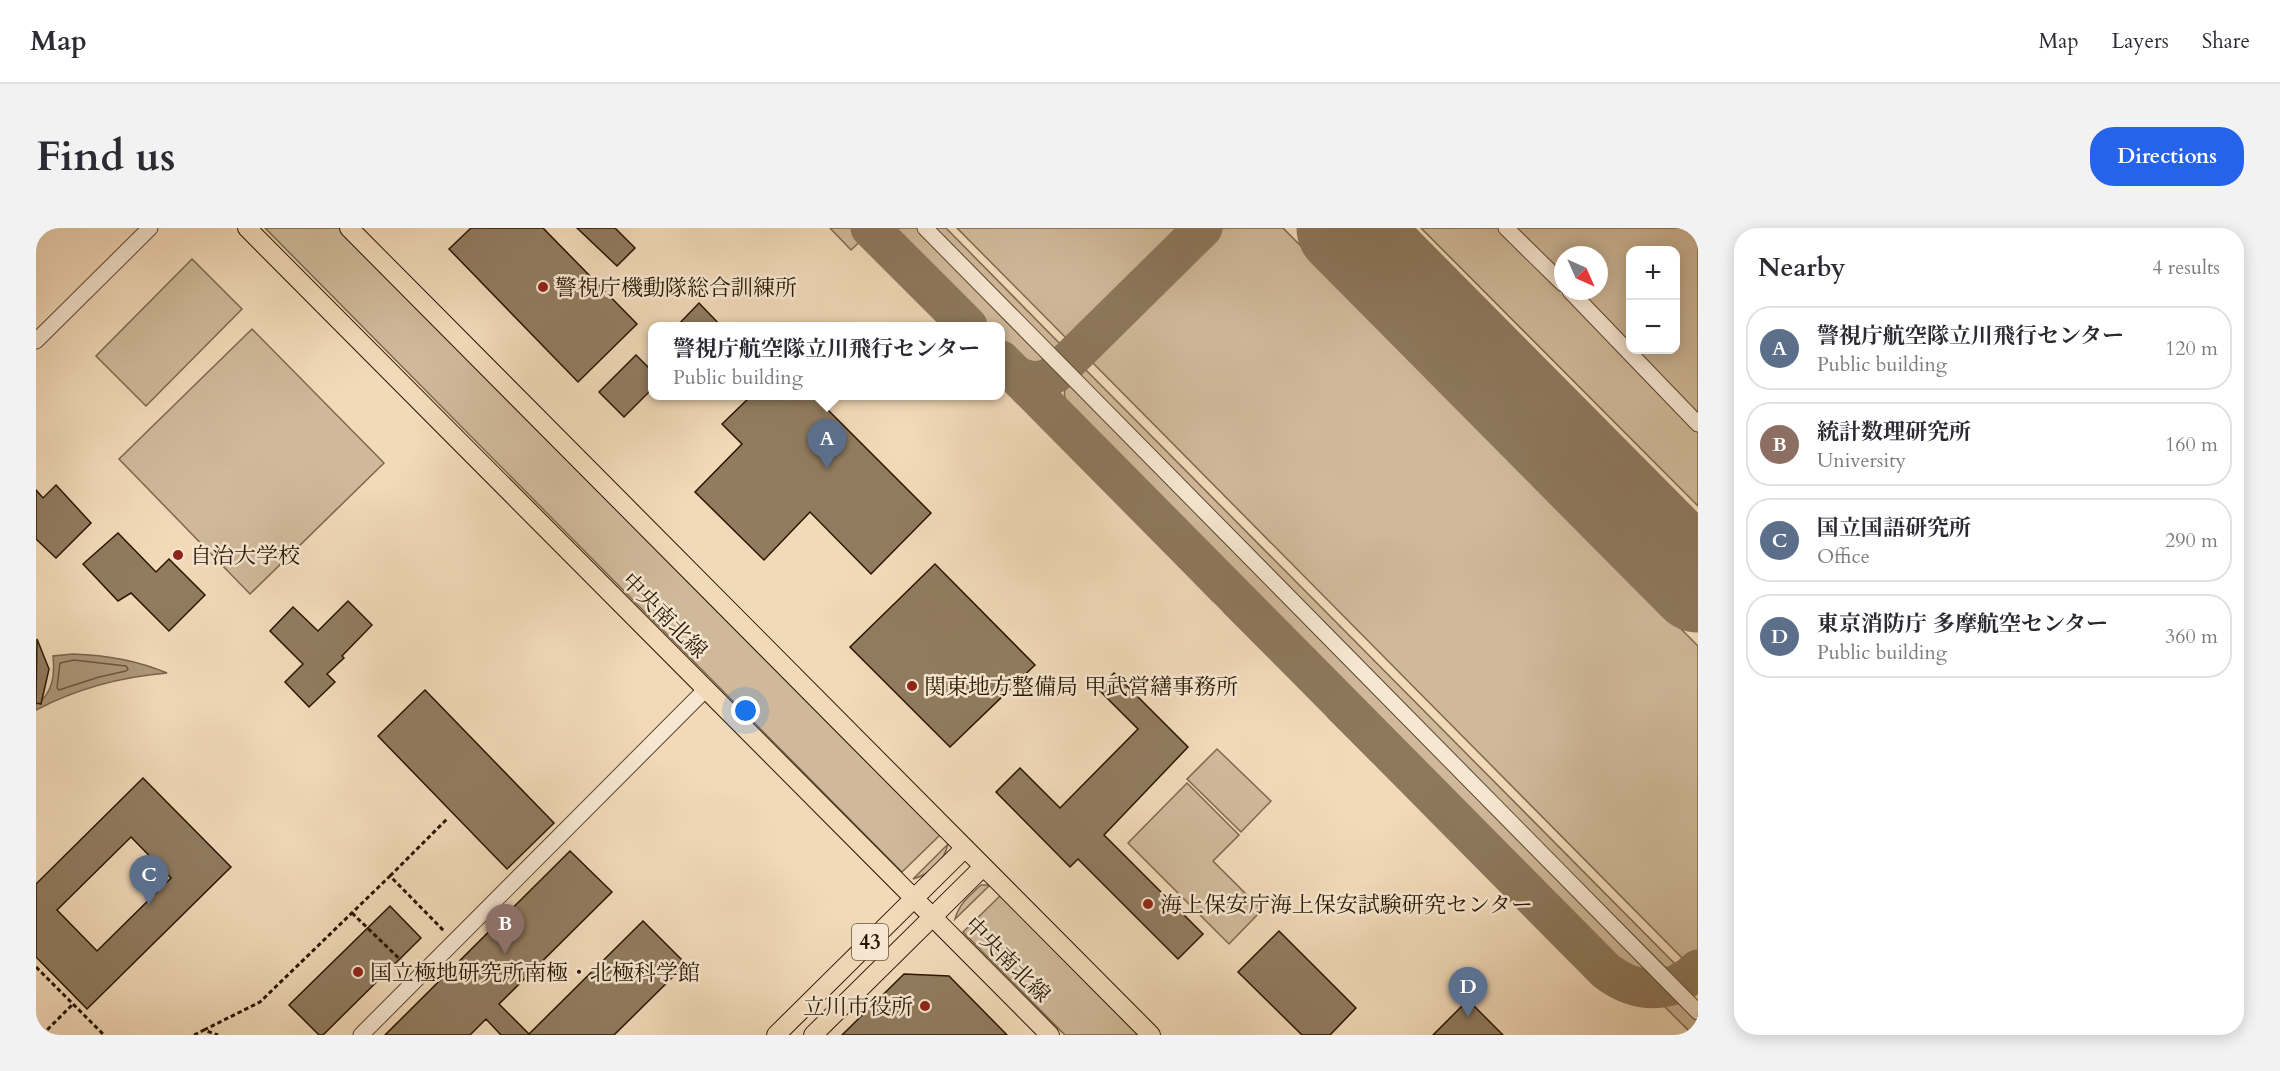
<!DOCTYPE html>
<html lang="en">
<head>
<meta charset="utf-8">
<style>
  body { margin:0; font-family:Cardo,"Noto Serif JP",serif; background:#f2f2f3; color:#2b2b33 }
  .controls { position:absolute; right:18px; top:18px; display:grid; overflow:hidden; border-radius:12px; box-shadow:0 3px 15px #0003 }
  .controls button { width:54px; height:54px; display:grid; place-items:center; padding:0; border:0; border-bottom:2px solid #e1e1e2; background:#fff; color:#2b2b33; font:30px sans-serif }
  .compass { position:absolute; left:1518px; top:18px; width:54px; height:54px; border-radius:50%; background:#fff; box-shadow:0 3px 15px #0003; rotate:135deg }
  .you { position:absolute; left:710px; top:483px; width:21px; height:21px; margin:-15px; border:4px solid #fff; border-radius:50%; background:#1a73e8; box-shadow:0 0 0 9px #1a73e833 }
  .badge { display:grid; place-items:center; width:39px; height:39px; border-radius:50%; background:#2563eb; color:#fff; font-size:20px; font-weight:700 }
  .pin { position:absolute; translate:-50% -50px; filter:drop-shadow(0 2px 3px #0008) }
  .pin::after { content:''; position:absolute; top:32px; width:21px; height:18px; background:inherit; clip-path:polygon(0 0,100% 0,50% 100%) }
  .popup { position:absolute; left:612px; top:94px; width:357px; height:78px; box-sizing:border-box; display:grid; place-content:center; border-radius:12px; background:#fff; filter:drop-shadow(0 2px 4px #0005); font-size:20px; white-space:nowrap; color:#7c7c81 }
  .popup b { font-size:22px; color:#2b2b33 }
  .popup::after { content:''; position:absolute; left:50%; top:100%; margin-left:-12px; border:12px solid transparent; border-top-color:#fff }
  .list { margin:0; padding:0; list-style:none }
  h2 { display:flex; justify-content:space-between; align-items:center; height:78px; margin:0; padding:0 24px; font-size:26px }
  h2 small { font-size:20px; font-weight:400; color:#7c7c81 }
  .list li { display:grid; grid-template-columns:39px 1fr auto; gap:18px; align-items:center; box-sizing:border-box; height:84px; margin:0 12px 12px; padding:0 12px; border:2px solid #e1e1e2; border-radius:24px }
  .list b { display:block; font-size:22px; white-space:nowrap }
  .list p { margin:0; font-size:20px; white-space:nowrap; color:#7c7c81 }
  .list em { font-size:20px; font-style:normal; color:#7c7c81 }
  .map { position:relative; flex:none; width:1662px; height:807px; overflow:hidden; border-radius:24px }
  header { display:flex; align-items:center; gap:36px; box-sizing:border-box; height:84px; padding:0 30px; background:#fff; border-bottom:2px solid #e1e1e2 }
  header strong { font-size:28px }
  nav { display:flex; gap:33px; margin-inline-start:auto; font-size:21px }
  .intro { display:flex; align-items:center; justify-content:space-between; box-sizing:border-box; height:144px; padding:0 36px }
  h1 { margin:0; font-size:42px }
  .button { padding:15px 27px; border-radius:24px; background:#2563eb; color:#fff; font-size:21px; font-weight:700 }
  main { display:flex; gap:36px; padding:0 36px }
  aside { flex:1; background:#fff; border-radius:24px; box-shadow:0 3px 15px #0003 }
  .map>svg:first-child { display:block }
</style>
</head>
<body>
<header>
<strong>Map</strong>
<nav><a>Map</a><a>Layers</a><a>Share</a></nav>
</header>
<div class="intro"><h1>Find us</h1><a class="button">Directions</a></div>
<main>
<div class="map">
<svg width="1662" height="807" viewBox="0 0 1662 807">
  <rect width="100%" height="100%" fill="#f2dab9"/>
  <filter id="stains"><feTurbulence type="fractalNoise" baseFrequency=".00333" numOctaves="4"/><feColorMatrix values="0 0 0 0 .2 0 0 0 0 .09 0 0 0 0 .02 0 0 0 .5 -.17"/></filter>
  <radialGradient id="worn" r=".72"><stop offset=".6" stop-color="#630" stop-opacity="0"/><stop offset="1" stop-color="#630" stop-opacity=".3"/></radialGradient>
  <g fill="#d0b99a" stroke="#7c684d" stroke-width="1.5" fill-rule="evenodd">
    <polygon points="229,0 303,0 904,607 866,644"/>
    <polygon points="794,0 820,0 829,9 815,22"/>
    <path d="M854,0H886L1020,135C997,156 981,128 965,112V98H952Z"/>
    <polygon points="894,0 910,0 1032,124 1025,132"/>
    <polygon points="921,0 1156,0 1038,118"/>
    <polygon points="1187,0 1247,0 1662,418 1662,732 1655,739 1055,133"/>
    <path d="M1385,0H1662V278ZM1594,22H1640V122H1594ZM1527,27H1563V63H1527Z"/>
    <polygon points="156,31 206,81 110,178 60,128"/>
    <polygon points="216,101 348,235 214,366 83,231"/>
    <polygon points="1047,139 1648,745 1639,749 1040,147"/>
    <path d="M1034,152L1629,750C1611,751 1601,746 1586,737L1034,180C1027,169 1026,163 1034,152Z"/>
    <polygon points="1151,328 1186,364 1177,373 1142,337"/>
    <polygon points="1198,375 1240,418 1231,427 1188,384"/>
    <polygon points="1249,427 1292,471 1283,479 1241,435"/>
    <polygon points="1301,479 1345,522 1335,532 1292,489"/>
    <polygon points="1181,521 1235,573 1205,604 1151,551"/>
    <polygon points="1356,532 1398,577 1389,586 1346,541"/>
    <polygon points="1151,555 1203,607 1177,633 1226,682 1193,716 1092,615"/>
    <path d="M912,616C908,634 894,646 877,651Z"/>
    <polygon points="1460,638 1490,668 1482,677 1451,647"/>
    <path d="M945,657H954L919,691C923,676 934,667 945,657Z"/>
    <polygon points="966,666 1105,807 1029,807 927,704"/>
    <polygon points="1648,766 1662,780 1662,807 1657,807 1626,776 1625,770"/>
  </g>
  <path fill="#ad977a" stroke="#786349" stroke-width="1.5" d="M37,426C71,427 100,432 131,445C83,449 42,460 0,482V477C17,465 19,447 17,428Z"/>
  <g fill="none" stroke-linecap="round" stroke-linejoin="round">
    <polygon stroke="#6a563d" stroke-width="1.5" points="38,432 90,438 92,441 90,443 63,449 23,462 21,460 24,435"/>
    <g stroke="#8d785c" stroke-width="39">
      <polyline points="834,0 932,98"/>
      <path d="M965,132L1570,743C1600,766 1635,768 1662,741"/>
      <path d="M980,147C994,155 1006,154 1019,146L1167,0"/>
    </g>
    <polyline stroke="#8d785c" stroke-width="99" points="1310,0 1662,355"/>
  </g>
  <g fill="#917c60" stroke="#281600" stroke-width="1.5" fill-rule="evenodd">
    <polygon points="435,0 507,0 601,96 542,154 413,21"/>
    <polygon points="541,0 579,0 599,20 581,38"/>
    <polygon points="663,75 686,99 640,99"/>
    <polygon points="600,127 617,144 617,160 588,189 563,164"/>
    <polygon points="715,168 778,168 895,285 835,346 774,284 728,332 659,264 706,216 686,196"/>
    <polygon points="20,257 55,295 20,330 0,311 0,262 7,270"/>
    <polygon points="82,305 120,344 133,331 169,367 133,403 95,365 82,373 47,336"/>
    <polygon points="899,336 999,437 914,519 814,419"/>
    <polygon points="312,373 336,397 306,428 308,430 291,446 299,454 273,479 249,454 267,436 234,403 257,379 282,403"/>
    <polygon points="1,411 13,441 5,476 0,475"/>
    <polygon points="1078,445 1152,519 1068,607 1167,706 1142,731 1042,631 1034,639 960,564 984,540 1024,580 1102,501 1062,461"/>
    <polygon points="389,462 518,595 471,641 342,508"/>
    <path d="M107,550L195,639L51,781L0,729V656ZM95,609L135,650L61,723L21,682Z"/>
    <polygon points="534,623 576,664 463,776 493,806 607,693 650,736 578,807 465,807 450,791 434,807 349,807"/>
    <polygon points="354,678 385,710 287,807 283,807 253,777"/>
    <polygon points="1243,703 1320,780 1294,807 1266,807 1202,744"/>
    <polygon points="868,746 913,748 971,807 806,807"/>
    <polygon points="1432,772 1467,807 1397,807"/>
  </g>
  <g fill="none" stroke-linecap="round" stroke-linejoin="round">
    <defs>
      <g id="minor">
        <polyline points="889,0 1662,784"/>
        <polyline points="1470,0 1527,56"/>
        <polyline points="1534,63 1662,196"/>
        <polyline points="0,113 114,0"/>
        <polyline points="325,807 669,462"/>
      </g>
      <g id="major">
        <polyline points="211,0 1014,807"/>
        <polyline points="313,0 1115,807"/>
        <polyline points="740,807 929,620"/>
        <polyline points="777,807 947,639"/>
      </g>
    </defs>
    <use href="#minor" stroke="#5a472e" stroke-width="17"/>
    <use href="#major" stroke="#281600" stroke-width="20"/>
    <g stroke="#281600" stroke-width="3" stroke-dasharray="4.5 3" stroke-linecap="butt">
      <polyline points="354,648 412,590"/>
      <polyline points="316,685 373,740"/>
      <polyline points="0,739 68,807"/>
      <polyline points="168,802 224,774 354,648 409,704"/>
      <polyline points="6,807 37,776"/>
      <polyline points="158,807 168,802 182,807"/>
    </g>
    <use href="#minor" stroke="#f7e7d2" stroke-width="15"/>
    <use href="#major" stroke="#f2dab9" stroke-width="18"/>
  </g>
  <g fill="#8f2418" stroke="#f7e7d2" stroke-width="2">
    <circle cx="507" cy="59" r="6"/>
    <circle cx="142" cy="327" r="6"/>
    <circle cx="876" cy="458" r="6"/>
    <circle cx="1112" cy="676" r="6"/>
    <circle cx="322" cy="744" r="6"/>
    <circle cx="889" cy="778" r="6"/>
  </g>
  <g text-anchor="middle" stroke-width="5" stroke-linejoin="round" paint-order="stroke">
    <rect fill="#f7e7d2" stroke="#66553f" stroke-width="1.5" x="816" y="696" width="36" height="36" rx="4.5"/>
    <g font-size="21" font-weight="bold" fill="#281600">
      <text x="834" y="721">43</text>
    </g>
    <g font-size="22" fill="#281600" stroke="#f7e7d2" text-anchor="start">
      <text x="519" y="67">警視庁機動隊総合訓練所</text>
      <text x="154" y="335">自治大学校</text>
      <text x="888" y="466">関東地方整備局 甲武営繕事務所</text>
      <text x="1124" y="684">海上保安庁海上保安試験研究センター</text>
      <text x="334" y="752">国立極地研究所南極・北極科学館</text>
      <text x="877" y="786" text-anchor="end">立川市役所</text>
    </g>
    <g font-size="22" fill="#281600" stroke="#f7e7d2">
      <text transform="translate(629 387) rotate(45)" y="8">中央南北線</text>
      <text transform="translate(972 731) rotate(45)" y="8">中央南北線</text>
    </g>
  </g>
  <rect width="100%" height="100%" filter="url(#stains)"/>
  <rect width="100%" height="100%" fill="url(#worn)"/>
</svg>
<div class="controls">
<button>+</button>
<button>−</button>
</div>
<svg class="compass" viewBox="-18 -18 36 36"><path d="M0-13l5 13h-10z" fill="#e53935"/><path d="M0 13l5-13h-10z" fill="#7c7c81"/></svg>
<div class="you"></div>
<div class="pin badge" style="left:791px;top:241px;background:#5c6f8a">A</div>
<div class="popup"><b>警視庁航空隊立川飛行センター</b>Public building</div>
<div class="pin badge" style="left:469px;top:726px;background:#8d6e63">B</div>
<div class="pin badge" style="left:113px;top:677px;background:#5c6f8a">C</div>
<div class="pin badge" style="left:1432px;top:789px;background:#5c6f8a">D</div>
</div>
<aside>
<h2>Nearby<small>4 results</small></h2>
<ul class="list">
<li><span class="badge" style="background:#5c6f8a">A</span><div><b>警視庁航空隊立川飛行センター</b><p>Public building</p></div><em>120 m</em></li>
<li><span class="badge" style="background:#8d6e63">B</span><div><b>統計数理研究所</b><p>University</p></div><em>160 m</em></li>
<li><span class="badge" style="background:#5c6f8a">C</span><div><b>国立国語研究所</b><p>Office</p></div><em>290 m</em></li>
<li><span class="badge" style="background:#5c6f8a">D</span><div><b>東京消防庁 多摩航空センター</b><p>Public building</p></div><em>360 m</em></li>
</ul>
</aside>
</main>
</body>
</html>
